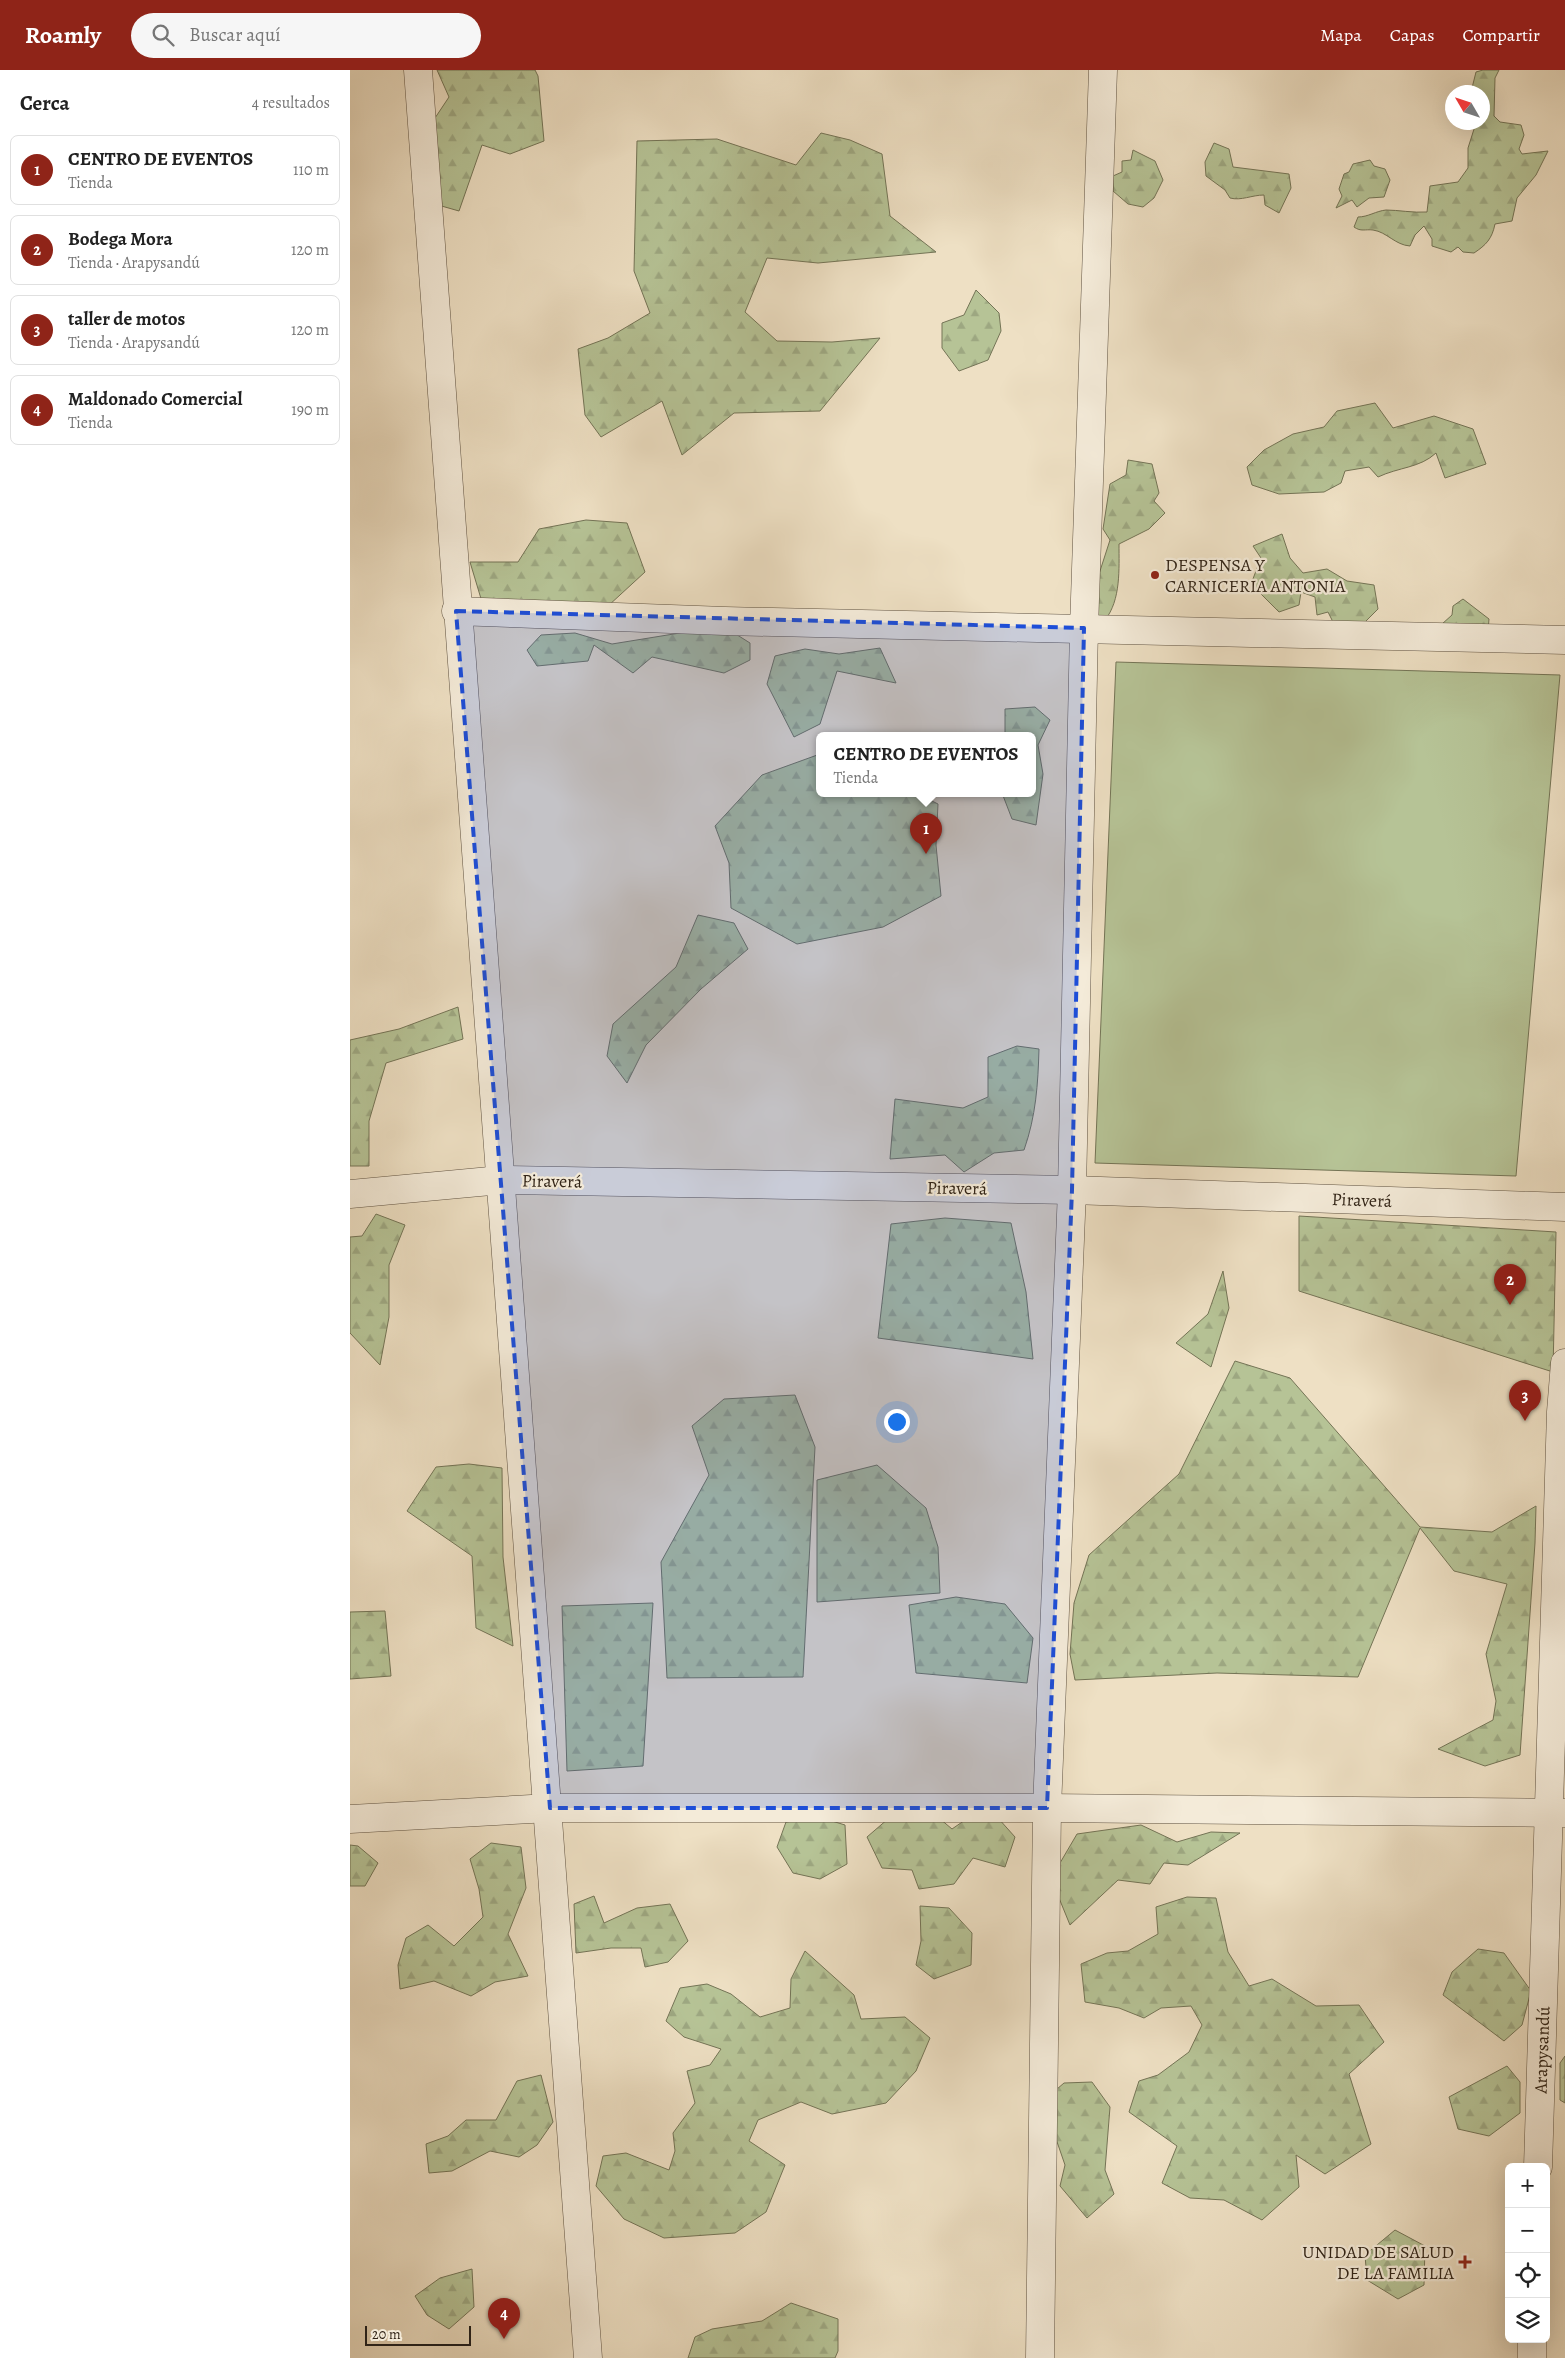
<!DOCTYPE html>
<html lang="es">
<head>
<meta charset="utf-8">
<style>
  body { margin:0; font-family:Alegreya,serif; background:#f6f6f6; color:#222 }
  .controls { position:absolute; right:15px; bottom:15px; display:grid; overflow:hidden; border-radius:8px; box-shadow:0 5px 20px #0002 }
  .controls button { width:45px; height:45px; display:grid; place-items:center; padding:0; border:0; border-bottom:1px solid #e0e0e0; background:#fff; color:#222; font:25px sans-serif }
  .compass { position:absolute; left:1095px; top:15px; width:45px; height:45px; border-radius:50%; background:#fff; box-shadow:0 5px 20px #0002; rotate:309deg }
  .scale { position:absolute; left:15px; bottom:12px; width:106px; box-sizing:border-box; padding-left:5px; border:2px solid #312417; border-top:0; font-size:14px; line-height:18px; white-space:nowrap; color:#312417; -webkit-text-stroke:4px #f4ebd9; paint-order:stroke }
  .you { position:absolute; left:546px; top:1351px; width:18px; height:18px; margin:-12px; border:4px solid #fff; border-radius:50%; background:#1a73e8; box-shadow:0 0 0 8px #1a73e833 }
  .badge { display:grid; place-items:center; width:32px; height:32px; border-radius:50%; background:#8f2418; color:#fff; font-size:16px; font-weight:700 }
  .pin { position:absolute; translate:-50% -41px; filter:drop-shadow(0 1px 2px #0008) }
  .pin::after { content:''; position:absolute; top:26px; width:18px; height:15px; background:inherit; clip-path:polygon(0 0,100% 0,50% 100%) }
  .popup { position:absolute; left:466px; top:662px; width:220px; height:65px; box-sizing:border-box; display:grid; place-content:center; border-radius:8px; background:#fff; filter:drop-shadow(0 1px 4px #0005); font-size:16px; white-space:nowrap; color:#767676 }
  .popup b { font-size:19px; color:#222 }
  .popup::after { content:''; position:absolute; left:50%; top:100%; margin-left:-10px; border:10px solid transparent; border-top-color:#fff }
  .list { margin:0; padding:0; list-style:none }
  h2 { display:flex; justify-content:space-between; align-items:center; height:65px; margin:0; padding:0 20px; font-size:21px }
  h2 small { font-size:16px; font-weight:400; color:#767676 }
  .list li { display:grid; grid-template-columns:32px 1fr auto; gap:15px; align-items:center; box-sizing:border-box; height:70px; margin:0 10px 10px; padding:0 10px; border:1px solid #e0e0e0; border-radius:8px }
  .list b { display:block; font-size:19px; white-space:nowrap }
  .list p { margin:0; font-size:16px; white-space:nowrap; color:#767676 }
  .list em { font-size:16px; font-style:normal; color:#767676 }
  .icon { flex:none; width:28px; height:28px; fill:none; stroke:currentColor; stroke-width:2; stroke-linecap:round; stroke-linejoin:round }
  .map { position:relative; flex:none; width:1215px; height:2288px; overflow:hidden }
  header { display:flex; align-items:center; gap:30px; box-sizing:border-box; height:70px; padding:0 25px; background:#8f2418; color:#fff }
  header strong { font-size:24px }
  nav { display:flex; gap:28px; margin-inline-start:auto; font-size:18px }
  .search { width:350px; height:45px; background:#f6f6f6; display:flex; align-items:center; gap:12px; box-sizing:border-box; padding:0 18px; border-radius:28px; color:#767676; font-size:19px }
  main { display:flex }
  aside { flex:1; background:#fff }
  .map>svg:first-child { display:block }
</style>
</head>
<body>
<header>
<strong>Roamly</strong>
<div class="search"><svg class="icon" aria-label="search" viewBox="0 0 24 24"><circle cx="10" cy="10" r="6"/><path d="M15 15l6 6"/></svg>Buscar aquí</div>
<nav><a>Mapa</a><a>Capas</a><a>Compartir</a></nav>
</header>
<main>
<aside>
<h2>Cerca<small>4 resultados</small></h2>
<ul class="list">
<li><span class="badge">1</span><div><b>CENTRO DE EVENTOS</b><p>Tienda</p></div><em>110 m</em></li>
<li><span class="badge">2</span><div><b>Bodega Mora</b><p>Tienda · Arapysandú</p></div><em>120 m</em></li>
<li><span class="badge">3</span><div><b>taller de motos</b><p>Tienda · Arapysandú</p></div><em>120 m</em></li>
<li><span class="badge">4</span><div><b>Maldonado Comercial</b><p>Tienda</p></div><em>190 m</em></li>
</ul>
</aside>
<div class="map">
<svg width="1215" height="2288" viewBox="0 0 1215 2288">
  <defs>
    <pattern id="forest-firs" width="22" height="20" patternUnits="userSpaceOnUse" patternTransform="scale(1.25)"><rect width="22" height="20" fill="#b6c396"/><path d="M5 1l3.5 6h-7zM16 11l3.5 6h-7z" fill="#9da781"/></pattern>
  </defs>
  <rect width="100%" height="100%" fill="#eee0c4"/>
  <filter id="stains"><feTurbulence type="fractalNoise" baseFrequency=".004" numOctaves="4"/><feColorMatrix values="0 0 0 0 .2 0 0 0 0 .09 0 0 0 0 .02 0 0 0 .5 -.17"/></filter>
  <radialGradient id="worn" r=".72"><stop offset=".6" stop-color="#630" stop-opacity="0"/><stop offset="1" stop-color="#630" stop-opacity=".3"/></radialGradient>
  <polygon fill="#b6c396" stroke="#747456" points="766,592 1210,605 1166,1106 745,1093"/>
  <g fill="url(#forest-firs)" stroke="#747456">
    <polygon points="87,0 185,0 188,6 194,71 160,84 132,75 109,141 88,135 83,51 99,27"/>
    <path d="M1133,0H1149L1145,8L1144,46L1150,52L1171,55L1174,65L1169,79L1172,84L1198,81L1186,105L1167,128L1162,151L1145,154C1142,169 1136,175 1124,183L1113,182L1108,177L1101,182L1082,176V169L1074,156L1065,165L1060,176C1045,175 1037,162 1023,160C1015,159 1011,162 1004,157L1008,147C1018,147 1026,141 1036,140C1048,140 1063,143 1077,142L1080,116L1108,112L1118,98V78L1125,56L1123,53L1132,52V22H1121L1126,2Z"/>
    <polygon points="471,63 500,70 532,84 540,146 586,182 468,193 417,188 395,242 427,271 482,272 530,268 470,341 384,343 332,385 312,331 251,367 235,345 228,279 258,268 300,243 284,201 287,71 367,69 446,95"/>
    <path d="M864,73L879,79L883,97L939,104L941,118L929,143L915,135L914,125C902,125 891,131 880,128L875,120L856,106L855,92Z"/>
    <polygon points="783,80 805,91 813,110 804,128 793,137 778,134 763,121 763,106 772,102 772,91 781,90"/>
    <polygon points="1020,90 1024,96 1035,99 1040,110 1034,127 1019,128 1007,137 1002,130 986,138 992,126 989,119 994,104 999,102 1003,94"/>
    <polygon points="626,220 649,243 651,261 638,290 609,301 592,278 592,253 614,245"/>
    <path d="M1025,333L1043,358L1084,346L1123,359L1136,394L1095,408L1086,383C1070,398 1049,397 1028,407L1019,397L995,401L991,413L974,422L929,424L902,415L897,397L914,380L943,364L974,357L987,341Z"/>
    <path d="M778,390L802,394L809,423L804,431L815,443L799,459L769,474C769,499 771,530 755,550L746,544L749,504L760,470L753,459L760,414L776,405Z"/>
    <polygon points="236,450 277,453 295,502 258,536 132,532 120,492 168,492 189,459"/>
    <polygon points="932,464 940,488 953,503 977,499 997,511 1024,515 1028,539 1011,556 985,556 978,542 967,545 965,527 951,522 949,535 929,542 901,514 911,488 903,476"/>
    <polygon points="1113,529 1139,549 1138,562 1092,554 1102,545 1103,536"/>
    <polygon points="373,556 400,573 400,590 374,603 302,587 283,603 244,575 238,591 187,596 177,580 191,565 225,563 262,574"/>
    <polygon points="530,578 546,613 487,601 470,654 444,667 417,614 425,586 455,579 489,584"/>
    <polygon points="685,637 700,650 688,675 693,704 686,755 662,749 652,723 682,723 682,665 655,665 655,639"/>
    <polygon points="470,684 470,723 566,723 588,734 586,775 591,826 533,857 447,874 381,838 379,793 365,756 412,705"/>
    <polygon points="348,845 384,853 398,879 351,919 296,975 277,1013 257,986 263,954 326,897"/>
    <polygon points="108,937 113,969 36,993 19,1051 19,1096 0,1096 0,970 49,959"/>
    <path d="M667,976L689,979C688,1014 686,1046 674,1080L644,1083L614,1102L595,1085L540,1089L545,1029L613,1038L638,1027V987Z"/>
    <polygon points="26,1144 55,1155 39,1195 39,1247 30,1295 0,1263 0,1167 12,1166"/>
    <polygon points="949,1146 1206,1162 1203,1302 949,1221"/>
    <polygon points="595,1148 661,1153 676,1222 683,1289 528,1268 541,1154"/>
    <polygon points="873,1201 879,1238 861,1297 826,1273 858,1244"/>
    <polygon points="885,1291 940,1308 1070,1457 1142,1462 1186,1436 1185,1473 1170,1685 1135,1696 1088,1679 1143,1650 1146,1631 1136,1584 1157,1514 1104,1501 1070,1458 1008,1607 867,1603 725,1610 720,1584 724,1533 739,1485 829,1404"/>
    <polygon points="445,1325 465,1377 453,1607 317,1608 311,1492 359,1405 342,1356 374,1329"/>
    <polygon points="119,1394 152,1398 153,1487 163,1576 126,1558 122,1486 57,1441 86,1397"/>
    <polygon points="527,1395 576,1438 588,1477 590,1523 467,1532 467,1410"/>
    <polygon points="606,1527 655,1534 683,1568 677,1613 566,1603 559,1535"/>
    <polygon points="303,1533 293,1696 217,1701 212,1536"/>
    <polygon points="35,1541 41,1606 0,1609 0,1542"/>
    <polygon points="546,1742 589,1748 602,1759 618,1748 648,1748 665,1767 655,1797 623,1788 604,1814 569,1819 562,1800 532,1798 517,1767"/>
    <polygon points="469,1747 495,1755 497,1794 470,1809 443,1803 427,1777 436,1752"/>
    <polygon points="791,1755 827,1772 861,1762 890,1763 838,1795 814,1793 800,1814 768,1810 720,1855 709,1828 710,1793 727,1764"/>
    <polygon points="141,1773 171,1777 176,1818 158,1864 178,1906 145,1912 121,1926 84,1911 50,1919 48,1895 56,1868 78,1855 104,1876 133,1847 129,1819 120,1789"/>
    <polygon points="0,1775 8,1776 28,1793 15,1816 0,1816"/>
    <polygon points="244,1826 254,1853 287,1838 320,1834 338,1871 318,1892 295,1897 291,1878 261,1878 226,1883 224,1834"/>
    <polygon points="837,1827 866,1828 878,1882 899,1916 922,1909 966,1936 1009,1935 1034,1972 999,2004 1021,2074 975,2104 946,2085 949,2117 912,2150 874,2130 840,2128 812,2113 827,2076 779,2042 789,2011 808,2005 839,1982 852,1955 841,1936 811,1938 794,1948 769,1938 735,1932 731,1894 757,1883 778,1881 808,1864 806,1837"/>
    <polygon points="570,1836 599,1838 622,1863 621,1895 584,1909 566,1895 571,1871"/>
    <polygon points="1128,1879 1154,1883 1181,1921 1172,1955 1154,1971 1093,1925 1102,1902"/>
    <polygon points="455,1881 504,1925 511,1949 555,1947 580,1968 566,2001 536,2033 482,2044 451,2032 408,2050 399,2071 435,2095 416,2142 385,2163 314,2168 274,2149 246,2116 253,2086 276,2083 319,2100 325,2081 323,2063 345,2033 337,2001 360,1995 371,1979 334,1967 316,1951 330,1918 357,1914 381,1924 410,1947 440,1938 441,1909"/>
    <polygon points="1215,1986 1215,2033 1210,2030 1210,1993"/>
    <polygon points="1157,1996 1170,2012 1170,2043 1139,2066 1108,2059 1099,2027"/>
    <polygon points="191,2005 203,2052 187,2075 169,2087 140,2081 102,2101 79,2103 76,2074 98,2066 116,2050 146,2050 167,2011"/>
    <polygon points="742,2012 760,2037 755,2100 764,2124 737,2148 710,2116 715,2095 693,2031 714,2013"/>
    <polygon points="1045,2160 1075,2176 1074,2215 1048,2229 1017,2210 1015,2185"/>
    <polygon points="122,2199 124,2237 99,2259 77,2245 65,2226 90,2208"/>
    <polygon points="441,2233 488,2249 488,2281 485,2288 338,2288 345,2267 362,2259 412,2251"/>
  </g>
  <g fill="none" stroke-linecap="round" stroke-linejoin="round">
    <defs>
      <g id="minor">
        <path d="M68,0C121,763 185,1525 238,2288"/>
        <polyline points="106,541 375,551 1215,570"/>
        <polyline points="0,1124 151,1110 722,1120 1215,1137"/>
        <polyline points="0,1749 200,1738 697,1738 1215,1743"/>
        <polyline points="1188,2097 1211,1342 1215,1293"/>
        <polyline points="690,2288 697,1738 722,1120 734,558 753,0"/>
        <polyline points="1182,2288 1182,2269"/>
      </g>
    </defs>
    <use href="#minor" stroke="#605342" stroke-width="29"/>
    <use href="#minor" stroke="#f4ebd9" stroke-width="28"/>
  </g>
  <path fill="#1d4ed8" fill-opacity="0.2" stroke="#1d4ed8" stroke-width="4" stroke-dasharray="10 6" stroke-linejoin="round" d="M106,541L734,558L722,1120L697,1738H200Z"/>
  <g fill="#8f2418" stroke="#f4ebd9" stroke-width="2">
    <circle cx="805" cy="505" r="5"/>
    <path d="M1112.5 2184.5h5v5h5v5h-5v5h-5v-5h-5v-5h5z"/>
  </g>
  <g text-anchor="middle" stroke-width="4.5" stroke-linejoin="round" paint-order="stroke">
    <g font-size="18" fill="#312417" stroke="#f4ebd9" text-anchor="start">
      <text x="815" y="501">DESPENSA Y<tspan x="815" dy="21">CARNICERIA ANTONIA</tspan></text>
      <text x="1104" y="2188" text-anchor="end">UNIDAD DE SALUD<tspan x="1104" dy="21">DE LA FAMILIA</tspan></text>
    </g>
    <g font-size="18" fill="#312417" stroke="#f4ebd9">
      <text transform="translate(202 1111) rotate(1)" y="6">Piraverá</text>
      <text transform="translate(607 1118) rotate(1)" y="6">Piraverá</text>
      <text transform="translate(1012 1130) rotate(2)" y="6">Piraverá</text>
      <text transform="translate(1192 1980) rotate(-88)" y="6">Arapysandú</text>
    </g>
  </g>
  <rect width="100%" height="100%" filter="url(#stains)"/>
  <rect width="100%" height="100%" fill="url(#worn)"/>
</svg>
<div class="controls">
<button>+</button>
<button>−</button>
<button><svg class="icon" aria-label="locate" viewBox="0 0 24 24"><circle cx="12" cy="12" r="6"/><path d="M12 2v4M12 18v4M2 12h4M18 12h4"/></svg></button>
<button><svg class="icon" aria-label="layers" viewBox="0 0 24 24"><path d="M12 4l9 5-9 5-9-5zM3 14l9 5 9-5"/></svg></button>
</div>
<svg class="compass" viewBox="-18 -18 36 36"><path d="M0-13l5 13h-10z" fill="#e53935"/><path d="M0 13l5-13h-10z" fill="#767676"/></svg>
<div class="scale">20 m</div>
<div class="you"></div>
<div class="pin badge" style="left:576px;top:784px">1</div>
<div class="popup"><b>CENTRO DE EVENTOS</b>Tienda</div>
<div class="pin badge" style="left:1160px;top:1235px">2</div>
<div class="pin badge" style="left:1175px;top:1351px">3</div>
<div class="pin badge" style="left:154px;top:2269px">4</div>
</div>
</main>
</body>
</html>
